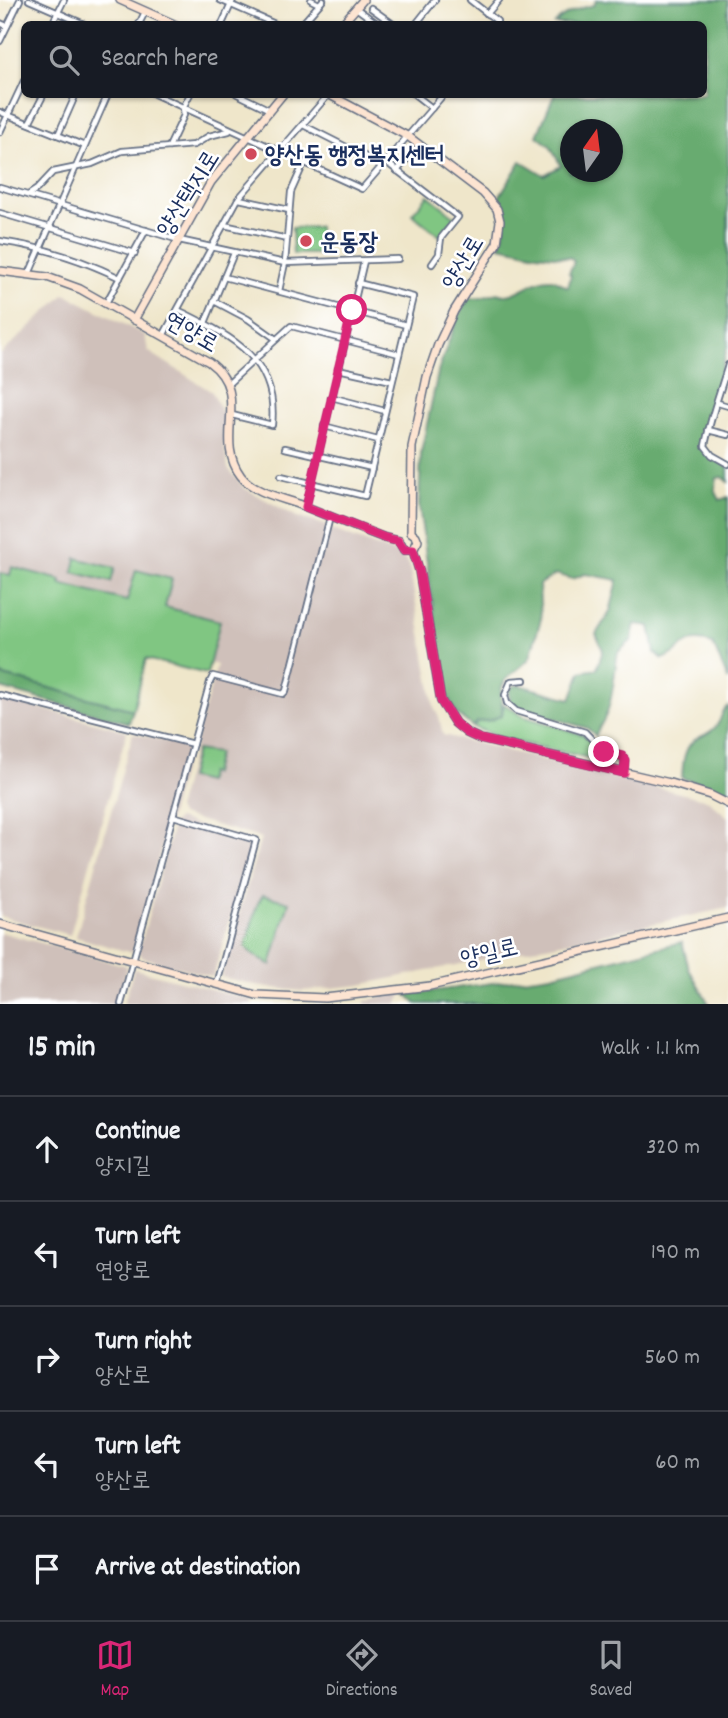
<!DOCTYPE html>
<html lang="en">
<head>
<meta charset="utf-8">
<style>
  body { margin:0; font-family:Dekko,"Poor Story",sans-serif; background:#242831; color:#f1f3f6 }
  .compass { position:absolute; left:560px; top:119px; width:63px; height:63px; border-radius:50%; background:#171b24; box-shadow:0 2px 5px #0004; rotate:14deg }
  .stop { position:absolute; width:21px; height:21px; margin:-16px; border:5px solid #db2777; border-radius:50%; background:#fff }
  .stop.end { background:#db2777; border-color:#fff; box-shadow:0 2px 7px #0008 }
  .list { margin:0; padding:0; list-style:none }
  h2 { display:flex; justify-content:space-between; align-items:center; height:91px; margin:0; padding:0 28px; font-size:30px }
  h2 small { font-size:23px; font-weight:400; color:#9ea1a6 }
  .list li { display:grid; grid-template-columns:46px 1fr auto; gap:21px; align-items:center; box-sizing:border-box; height:105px; padding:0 28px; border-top:2px solid #363941 }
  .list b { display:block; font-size:26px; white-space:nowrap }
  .list p { margin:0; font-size:23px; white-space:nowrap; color:#9ea1a6 }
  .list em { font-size:23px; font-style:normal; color:#9ea1a6 }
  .icon { flex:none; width:38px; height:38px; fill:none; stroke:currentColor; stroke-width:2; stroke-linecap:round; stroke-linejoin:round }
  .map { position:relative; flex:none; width:728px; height:1004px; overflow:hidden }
  .search { position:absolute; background:#171b24; box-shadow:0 2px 5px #0004; left:21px; right:21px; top:21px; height:77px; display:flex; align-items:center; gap:18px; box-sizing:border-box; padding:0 24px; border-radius:10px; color:#9ea1a6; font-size:26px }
  .sheet { height:616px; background:#171b24 }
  nav { display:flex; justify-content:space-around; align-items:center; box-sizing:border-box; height:98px; border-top:2px solid #363941; background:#171b24; font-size:19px; color:#9ea1a6 }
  nav a { display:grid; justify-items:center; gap:4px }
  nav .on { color:#db2777 }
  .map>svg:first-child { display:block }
</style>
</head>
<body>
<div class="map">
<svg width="728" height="1004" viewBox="0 0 728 1004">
  <rect width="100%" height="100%" fill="#fff"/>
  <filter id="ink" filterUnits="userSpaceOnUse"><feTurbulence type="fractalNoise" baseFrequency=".0143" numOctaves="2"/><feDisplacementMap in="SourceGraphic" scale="14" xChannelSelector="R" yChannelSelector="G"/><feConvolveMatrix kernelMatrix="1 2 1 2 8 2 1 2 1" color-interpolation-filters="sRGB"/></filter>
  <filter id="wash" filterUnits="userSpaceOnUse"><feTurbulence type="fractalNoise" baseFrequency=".00686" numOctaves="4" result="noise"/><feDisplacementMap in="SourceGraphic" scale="28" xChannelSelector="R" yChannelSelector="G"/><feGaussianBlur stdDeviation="1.57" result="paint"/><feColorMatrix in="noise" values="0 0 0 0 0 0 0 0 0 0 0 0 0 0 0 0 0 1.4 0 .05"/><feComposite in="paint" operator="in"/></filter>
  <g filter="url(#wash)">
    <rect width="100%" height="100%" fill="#efe6ca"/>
    <g fill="#cfc0ba">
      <polygon points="65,294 145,335 148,351 212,392 224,416 224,445 228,468 244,488 297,517 325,525 330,529 401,555 409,565 434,707 439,717 443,735 708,800 728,817 728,908 360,985 302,991 264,987 221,977 261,838 180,815 177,809 217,665 210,663 207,674 146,659 129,723 0,688 0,355"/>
      <polygon points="0,698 127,731 70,935 0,916"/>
      <polygon points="133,733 185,746 188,750 132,953 76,937"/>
      <polygon points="178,819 249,841 251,846 213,977 142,957 139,951 174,822"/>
      <polygon points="0,932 127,966 118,1004 0,1004"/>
      <polygon points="134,969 252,1000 251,1004 124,1004"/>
      <polygon points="404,992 397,1004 365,1004 365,1001"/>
    </g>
    <g fill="#80c682" stroke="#4e7a70" stroke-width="2">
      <polygon points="428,195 455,217 440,236 412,214"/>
      <polygon points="319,227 320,254 293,254 292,228"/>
      <polygon points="76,558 115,568 111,582 73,572"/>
      <polygon points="12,567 61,580 60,584 127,601 136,570 172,579 165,607 220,621 207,674 146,659 133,710 0,675 0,573 10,575"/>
      <polygon points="504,704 522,716 584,735 601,753 621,758 621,765 504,739 473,727 477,722 491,720 502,715"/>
      <polygon points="196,750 218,753 213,774 209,773 207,782 189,778"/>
      <polygon points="263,895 289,902 271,965 253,955 245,947 258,903"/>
    </g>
    <g fill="#68ab70" stroke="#426d67" stroke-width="2" fill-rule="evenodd">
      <path d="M596,0H728V344L702,446L711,457L728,467V482L722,477L717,478L715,490L720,500L728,497V680L713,644C680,634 687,651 662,659L655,653L650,626L635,624L631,641L618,652C614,672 614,696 606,715C603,723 598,728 596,736L587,728L519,708L510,703L509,691L513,686L519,685L571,699L581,672L597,669L603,650L596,634L610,612L618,580L585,574L572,579L556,574L539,585L541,619L530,657C523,669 502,675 501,692C500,699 503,705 502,715L491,720L477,722L473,727L457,714L445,691L419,506L421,452L439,368L458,317L468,299L481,298L497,293C514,302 532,277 552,279C557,280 563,285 568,287L571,275L569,273L574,262L571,258L537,254L500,246C507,227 505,216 499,197L521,161L544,175L561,166L550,146L537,136L554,95L704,94V24H555C563,14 581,7 594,5ZM570,130H612V172H570Z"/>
      <polygon points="0,675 133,710 129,723 0,688"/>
      <path d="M728,706V795L713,787L682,778C683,763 683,746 698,738C705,735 713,731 717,725C723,718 720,711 728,706Z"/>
      <polygon points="682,942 689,969 709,1004 417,1004 404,992 420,993 551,975"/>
    </g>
  </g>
  <g filter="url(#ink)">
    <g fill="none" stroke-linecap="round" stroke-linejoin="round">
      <defs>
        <g id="street">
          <polyline points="29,0 84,24"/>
          <polyline points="220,0 275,24"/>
          <polyline points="311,0 319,4"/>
          <polyline points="470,0 497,21 497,24"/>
          <polyline points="356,8 378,24"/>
          <polyline points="371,8 393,24"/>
          <polyline points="487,14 499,0"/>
          <polyline points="0,23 7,26"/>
          <polyline points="52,24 64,0"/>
          <polyline points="139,24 145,12"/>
          <polyline points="222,24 233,0"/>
          <polyline points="302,24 323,0"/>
          <polyline points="416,24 435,0"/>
          <polyline points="0,41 20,0"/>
          <polyline points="154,94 362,189 444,94"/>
          <polyline points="237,94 270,110"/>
          <polyline points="414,94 432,108"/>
          <polyline points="0,112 85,146"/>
          <polyline points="29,123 44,94"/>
          <polyline points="303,125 382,165"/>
          <polyline points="0,132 24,81"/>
          <polyline points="58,135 76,94"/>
          <polyline points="169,147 184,115 183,108 190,94"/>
          <polyline points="386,162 458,217 441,238 439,254 432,264"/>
          <polyline points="397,171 410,155"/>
          <polyline points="0,187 179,240 285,263 398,259"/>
          <polyline points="28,195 37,189 53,172 92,164 122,151 194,145 209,136 229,131"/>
          <polyline points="239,199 289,210"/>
          <polyline points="0,213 135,253"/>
          <polyline points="224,225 287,239"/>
          <path d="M0,241C43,247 81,259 120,278"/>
          <polyline points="29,274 108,94"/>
          <polyline points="224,277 406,325"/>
          <polyline points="279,291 285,263 291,192 304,163"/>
          <polyline points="214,301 248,319 276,339"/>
          <polyline points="106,303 146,230"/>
          <path d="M178,310C228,335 279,357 272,425L232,415"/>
          <polyline points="205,323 234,253"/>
          <polyline points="163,336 238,199 329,94"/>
          <path d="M728,365C720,392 710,418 705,446L712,455L728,464"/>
          <polyline points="338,369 392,381"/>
          <polyline points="228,384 291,326 399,354"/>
          <polyline points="331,397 385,411"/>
          <polyline points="718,403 728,406"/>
          <polyline points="324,426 378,440"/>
          <polyline points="708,430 728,435"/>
          <polyline points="285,448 372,468"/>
          <polyline points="281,476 365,496 413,297 358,283"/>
          <polyline points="306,507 364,261"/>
          <polyline points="524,680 511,681 505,695 507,703 516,711 585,732 604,752 622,756 625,760 624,772"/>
          <polyline points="0,695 193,744"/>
          <polyline points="173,816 256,840 217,984"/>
          <polyline points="121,1004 210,682 213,676 283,694 286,691 330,517"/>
        </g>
        <g id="secondary">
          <polyline points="120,0 174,24"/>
          <polyline points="342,24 363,0"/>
          <polyline points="328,94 409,137 483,193 497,209 500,221 497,243 454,311 438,345 427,377 412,447 411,532"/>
          <path d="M0,271L47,277L80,289L209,362C253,394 212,438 241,476C255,494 284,498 304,506C331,517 358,528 385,538L399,541"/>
          <polyline points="134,320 211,182 283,94"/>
          <polyline points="411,532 416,536 418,541 413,550"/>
          <polyline points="399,541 404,550 413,550"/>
          <polyline points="413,550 419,570 441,701 455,723 467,733 480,739 670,783 710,795 728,804"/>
          <polyline points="0,924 256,995 325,998 430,986 728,918"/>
        </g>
      </defs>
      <use href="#street" stroke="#656f84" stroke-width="8"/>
      <use href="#secondary" stroke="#656f84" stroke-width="10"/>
      <use href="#street" stroke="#fff" stroke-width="4.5"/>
      <use href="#secondary" stroke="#fde4d1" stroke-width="7"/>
    </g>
  </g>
  <g fill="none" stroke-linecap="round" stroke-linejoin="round" filter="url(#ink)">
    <polyline stroke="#db2777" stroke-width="9" points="352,310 306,507 385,538 398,541 404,550 413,550 419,570 441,701 455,723 467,733 480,739 624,773 625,760 622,756 604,752"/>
  </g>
  <g fill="#d1495b" stroke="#fff" stroke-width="2.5">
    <circle cx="251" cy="154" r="7"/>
    <circle cx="306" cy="241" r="7"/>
  </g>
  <g text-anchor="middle" stroke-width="5" stroke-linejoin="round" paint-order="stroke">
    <g font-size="24" font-weight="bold" fill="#1b2f5e" stroke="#fff" text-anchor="start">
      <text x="265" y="162">양산동 행정복지센터</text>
      <text x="320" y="249">운동장</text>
    </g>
    <g font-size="24" fill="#1b2f5e" stroke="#fff">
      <text transform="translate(187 193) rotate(-58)" y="8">양산택지로</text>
      <text transform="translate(462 262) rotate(-59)" y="8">양산로</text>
      <text transform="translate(192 331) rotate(30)" y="8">연양로</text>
      <text transform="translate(489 952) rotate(-13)" y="8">양일로</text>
    </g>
  </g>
</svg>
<svg class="compass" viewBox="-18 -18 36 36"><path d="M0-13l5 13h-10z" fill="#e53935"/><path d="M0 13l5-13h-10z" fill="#9ea1a6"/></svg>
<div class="stop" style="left:352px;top:310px"></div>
<div class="stop end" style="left:604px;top:752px"></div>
<div class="search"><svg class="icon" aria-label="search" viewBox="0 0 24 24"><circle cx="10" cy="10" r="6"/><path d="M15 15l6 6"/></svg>Search here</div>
</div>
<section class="sheet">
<h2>15 min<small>Walk · 1.1 km</small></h2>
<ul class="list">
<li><svg class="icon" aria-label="ahead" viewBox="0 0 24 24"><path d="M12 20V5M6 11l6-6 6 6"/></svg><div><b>Continue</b><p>양지길</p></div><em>320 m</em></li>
<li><svg class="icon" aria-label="left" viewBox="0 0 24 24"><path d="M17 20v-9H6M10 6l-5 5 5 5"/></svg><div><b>Turn left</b><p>연양로</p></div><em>190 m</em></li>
<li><svg class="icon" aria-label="right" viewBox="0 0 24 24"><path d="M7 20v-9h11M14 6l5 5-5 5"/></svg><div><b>Turn right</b><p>양산로</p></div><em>560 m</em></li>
<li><svg class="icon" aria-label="left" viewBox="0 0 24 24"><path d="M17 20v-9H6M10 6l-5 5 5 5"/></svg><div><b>Turn left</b><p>양산로</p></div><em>60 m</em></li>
<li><svg class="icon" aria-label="arrive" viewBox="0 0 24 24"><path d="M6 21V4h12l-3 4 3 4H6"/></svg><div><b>Arrive at destination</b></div></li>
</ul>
</section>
<nav>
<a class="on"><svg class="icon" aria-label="map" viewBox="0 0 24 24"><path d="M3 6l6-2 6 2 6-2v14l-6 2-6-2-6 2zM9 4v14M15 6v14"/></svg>Map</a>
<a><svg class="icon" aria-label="directions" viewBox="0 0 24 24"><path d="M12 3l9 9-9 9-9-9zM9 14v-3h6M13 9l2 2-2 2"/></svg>Directions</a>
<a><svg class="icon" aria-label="saved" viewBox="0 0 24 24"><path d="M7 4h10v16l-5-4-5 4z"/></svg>Saved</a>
</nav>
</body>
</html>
